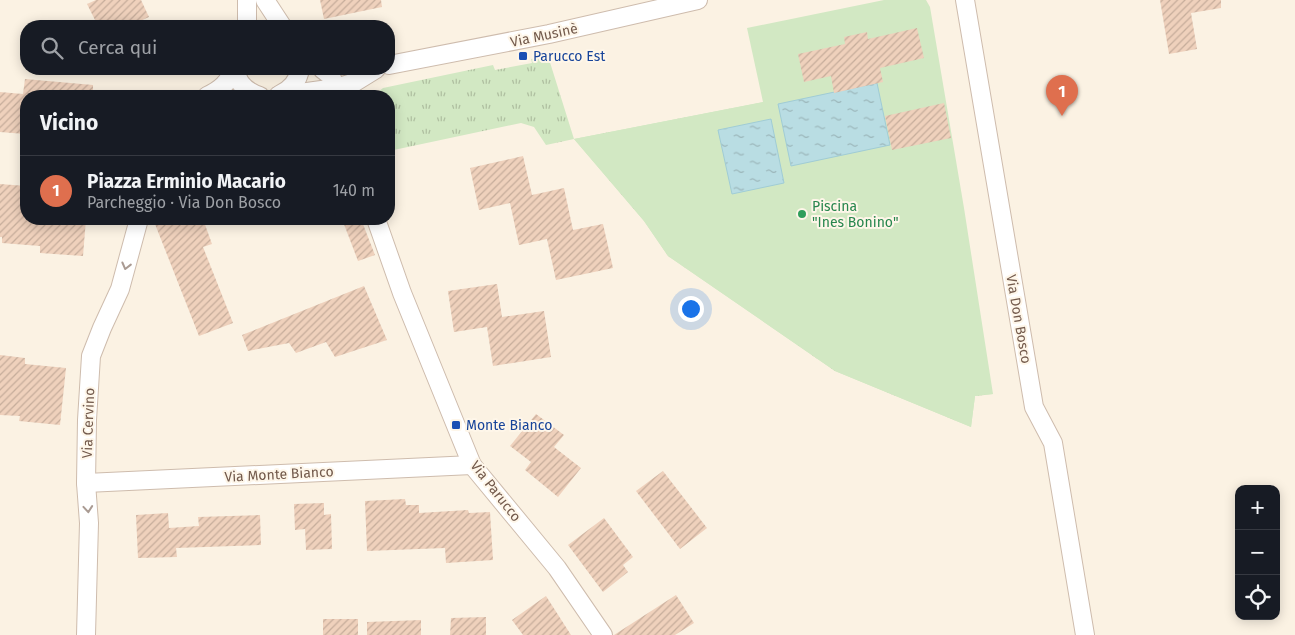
<!DOCTYPE html>
<html lang="it">
<head>
<meta charset="utf-8">
<style>
  body { margin:0; font-family:"Fira Sans",sans-serif; background:#20242c; color:#f1f3f6 }
  .controls { position:absolute; right:15px; bottom:15px; display:grid; overflow:hidden; border-radius:10px; box-shadow:0 2px 12px #0003 }
  .controls button { width:45px; height:45px; display:grid; place-items:center; padding:0; border:0; border-bottom:1px solid #363941; background:#171b24; color:#f1f3f6; font:25px sans-serif }
  .you { position:absolute; left:690px; top:308px; width:18px; height:18px; margin:-12px; border:4px solid #fff; border-radius:50%; background:#1a73e8; box-shadow:0 0 0 8px #1a73e833 }
  .badge { display:grid; place-items:center; width:32px; height:32px; border-radius:50%; background:#df6f4e; color:#fff; font-size:16px; font-weight:700 }
  .pin { position:absolute; translate:-50% -41px; filter:drop-shadow(0 1px 2px #0008) }
  .pin::after { content:''; position:absolute; top:26px; width:18px; height:15px; background:inherit; clip-path:polygon(0 0,100% 0,50% 100%) }
  .list { margin:0; padding:0; list-style:none }
  h2 { display:flex; justify-content:space-between; align-items:center; height:65px; margin:0; padding:0 20px; font-size:21px }
  h2 small { font-size:16px; font-weight:400; color:#9ea1a6 }
  .list li { display:grid; grid-template-columns:32px 1fr auto; gap:15px; align-items:center; box-sizing:border-box; height:70px; padding:0 20px; border-top:1px solid #363941 }
  .list b { display:block; font-size:19px; white-space:nowrap }
  .list p { margin:0; font-size:16px; white-space:nowrap; color:#9ea1a6 }
  .list em { font-size:16px; font-style:normal; color:#9ea1a6 }
  .icon { flex:none; width:28px; height:28px; fill:none; stroke:currentColor; stroke-width:2; stroke-linecap:round; stroke-linejoin:round }
  .map { position:relative; flex:none; width:1295px; height:635px; overflow:hidden }
  .search { position:absolute; background:#171b24; box-shadow:0 2px 12px #0003; left:20px; top:20px; width:375px; height:55px; display:flex; align-items:center; gap:12px; box-sizing:border-box; padding:0 18px; border-radius:20px; color:#9ea1a6; font-size:19px }
  .panel { position:absolute; background:#171b24; box-shadow:0 2px 12px #0003; left:20px; top:90px; width:375px; height:135px; border-radius:20px }
  .map>svg:first-child { display:block }
</style>
</head>
<body>
<div class="map">
<svg width="1295" height="635" viewBox="0 0 1295 635">
  <defs>
    <pattern id="grass-tufts" width="24" height="20" patternUnits="userSpaceOnUse" patternTransform="scale(1.25)"><rect width="24" height="20" fill="#d2e8c3"/><path d="M3 7l-1-3M5 7V3M7 7l1-3M15 17l-1-3M17 17v-4M19 17l1-3" fill="none" stroke="#afbfa0"/></pattern>
    <pattern id="water-ripples" width="26" height="14" patternUnits="userSpaceOnUse" patternTransform="scale(1.25)"><rect width="26" height="14" fill="#b9dde3"/><path d="M2 4q2-2 4 0t4 0M15 11q2-2 4 0t4 0" fill="none" stroke="#9bb6ba"/></pattern>
    <pattern id="building-hatch" width="6" height="6" patternUnits="userSpaceOnUse" patternTransform="scale(1.25)"><rect width="6" height="6" fill="#efd1bc"/><path d="M-1 1l2-2M0 6l6-6M5 7l2-2" fill="none" stroke="#c6ad9b"/></pattern>
  </defs>
  <rect width="100%" height="100%" fill="#fbf2e3"/>
  <polygon fill="url(#grass-tufts)" points="548,56 574,139 764,102 993,394 975,396 971,427 835,371 668,256 644,221 574,139 546,145 534,127 521,123 389,151 389,96 373,96 383,88 493,65 495,70 532,63 531,59"/>
  <polygon fill="#d2e8c3" points="884,0 926,0 930,7 964,208 993,394 975,396 971,427 835,371 668,256 644,221 574,139 763,102 747,28"/>
  <g fill="url(#water-ripples)" stroke="#a0ccd5">
    <polygon points="877,83 890,145 791,166 778,104"/>
    <polygon points="771,119 784,183 732,194 718,130"/>
  </g>
  <g fill="url(#building-hatch)">
    <polygon points="96,0 141,0 149,17 129,26 98,26 87,4"/>
    <polygon points="320,0 381,0 382,7 324,19"/>
    <polygon points="1160,0 1221,0 1221,8 1191,13 1197,49 1169,54"/>
    <polygon points="917,28 924,58 880,68 883,82 834,93 831,76 804,82 798,54 845,44 844,37 867,32 868,39"/>
    <polygon points="25,79 93,85 93,96 26,96 25,134 0,132 0,92 23,94"/>
    <polygon points="944,103 951,138 892,150 885,116"/>
    <polygon points="523,156 532,195 564,188 573,230 603,224 613,268 556,280 547,239 519,245 510,203 479,210 470,168"/>
    <polygon points="0,184 26,186 26,219 86,219 83,256 40,253 40,246 2,243 2,237 0,237"/>
    <polygon points="153,219 203,219 212,244 203,247 233,323 199,336"/>
    <polygon points="342,219 361,219 375,255 358,261"/>
    <polygon points="497,284 502,317 544,311 551,357 493,366 487,327 454,332 448,291"/>
    <polygon points="364,286 387,340 335,357 326,342 296,353 289,343 248,351 242,335"/>
    <polygon points="0,355 25,358 25,364 66,368 60,425 19,421 20,416 0,415"/>
    <polygon points="536,414 564,435 554,447 581,468 558,497 525,470 531,462 510,446"/>
    <polygon points="663,471 707,528 680,549 636,491"/>
    <polygon points="405,499 406,505 419,505 419,513 468,510 469,513 490,512 493,560 446,563 445,548 367,551 365,501"/>
    <polygon points="324,503 324,515 331,514 332,549 306,550 305,529 295,530 294,504"/>
    <polygon points="168,513 169,528 199,526 198,517 260,515 261,545 176,548 177,557 138,558 136,515"/>
    <polygon points="604,518 633,557 623,565 628,572 603,592 568,545"/>
    <polygon points="676,595 694,623 675,635 614,635"/>
    <polygon points="546,596 571,635 523,635 512,620"/>
    <polygon points="486,617 486,635 450,635 451,618"/>
    <rect x="323" y="619" width="35" height="16"/>
    <polygon points="421,620 421,635 367,635 367,622"/>
  </g>
  <g fill="none" stroke-linecap="round" stroke-linejoin="round">
    <defs>
      <g id="minor">
        <polyline points="265,0 282,26"/>
        <polyline points="965,0 1034,407 1053,443 1085,635"/>
        <polyline points="246,26 247,21 247,0"/>
        <polyline points="389,65 549,34 698,0"/>
        <path d="M235,69C237,83 247,92 260,96"/>
        <polyline points="322,69 331,76 339,96"/>
        <path d="M279,95C290,90 298,82 300,69"/>
        <path d="M207,96C222,89 227,83 235,69"/>
        <polyline points="278,96 336,88 355,82 376,69"/>
        <polyline points="376,219 402,293 472,465 557,568 603,635"/>
        <polyline points="86,483 472,465"/>
        <polyline points="86,635 89,523 86,483 87,420 91,356 102,328 120,289 139,219"/>
      </g>
    </defs>
    <use href="#minor" stroke="#cebcad" stroke-width="20"/>
    <use href="#minor" stroke="#fff" stroke-width="18"/>
  </g>
  <defs><path id="oneway-chevron" d="M-2-3.5L2.5 0L-2 3.5" fill="none" stroke-width="1.6" stroke-linecap="round" stroke-linejoin="round" transform="scale(1.25)"/></defs>
  <g stroke="#aa9b93">
    <use href="#oneway-chevron" transform="translate(126 266) rotate(104)"/>
    <use href="#oneway-chevron" transform="translate(88 509) rotate(85)"/>
  </g>
  <g fill="#1a4fb4" stroke="#fef6e9" stroke-width="2">
    <rect x="518" y="51" width="10" height="10" rx="2.5"/>
    <rect x="451" y="420" width="10" height="10" rx="2.5"/>
  </g>
  <circle fill="#2e9e5b" stroke="#fef6e9" stroke-width="2" cx="802" cy="214" r="5"/>
  <g text-anchor="middle" stroke-width="4" stroke-linejoin="round" paint-order="stroke">
    <g font-size="14" fill="#72594b" stroke="#fef6e9">
      <text transform="translate(544 35) rotate(-12)" y="5">Via Musinè</text>
      <text transform="translate(1019 319) rotate(80)" y="5">Via Don Bosco</text>
      <text transform="translate(88 423) rotate(-88)" y="5">Via Cervino</text>
      <text transform="translate(279 474) rotate(-3)" y="5">Via Monte Bianco</text>
      <text transform="translate(496 491) rotate(52)" y="5">Via Parucco</text>
    </g>
    <g font-size="14" fill="#164399" stroke="#fef6e9" text-anchor="start">
      <text x="533" y="61">Parucco Est</text>
      <text x="466" y="430">Monte Bianco</text>
    </g>
    <g font-size="14" fill="#27864d" stroke="#fef6e9" text-anchor="start">
      <text x="812" y="211">Piscina<tspan x="812" dy="16">"Ines Bonino"</tspan></text>
    </g>
  </g>
</svg>
<div class="controls">
<button>+</button>
<button>−</button>
<button><svg class="icon" aria-label="locate" viewBox="0 0 24 24"><circle cx="12" cy="12" r="6"/><path d="M12 2v4M12 18v4M2 12h4M18 12h4"/></svg></button>
</div>
<div class="you"></div>
<div class="pin badge" style="left:1062px;top:116px">1</div>
<div class="search"><svg class="icon" aria-label="search" viewBox="0 0 24 24"><circle cx="10" cy="10" r="6"/><path d="M15 15l6 6"/></svg>Cerca qui</div>
<section class="panel">
<h2>Vicino<small></small></h2>
<ul class="list">
<li><span class="badge">1</span><div><b>Piazza Erminio Macario</b><p>Parcheggio · Via Don Bosco</p></div><em>140 m</em></li>
</ul>
</section>
</div>
</body>
</html>
